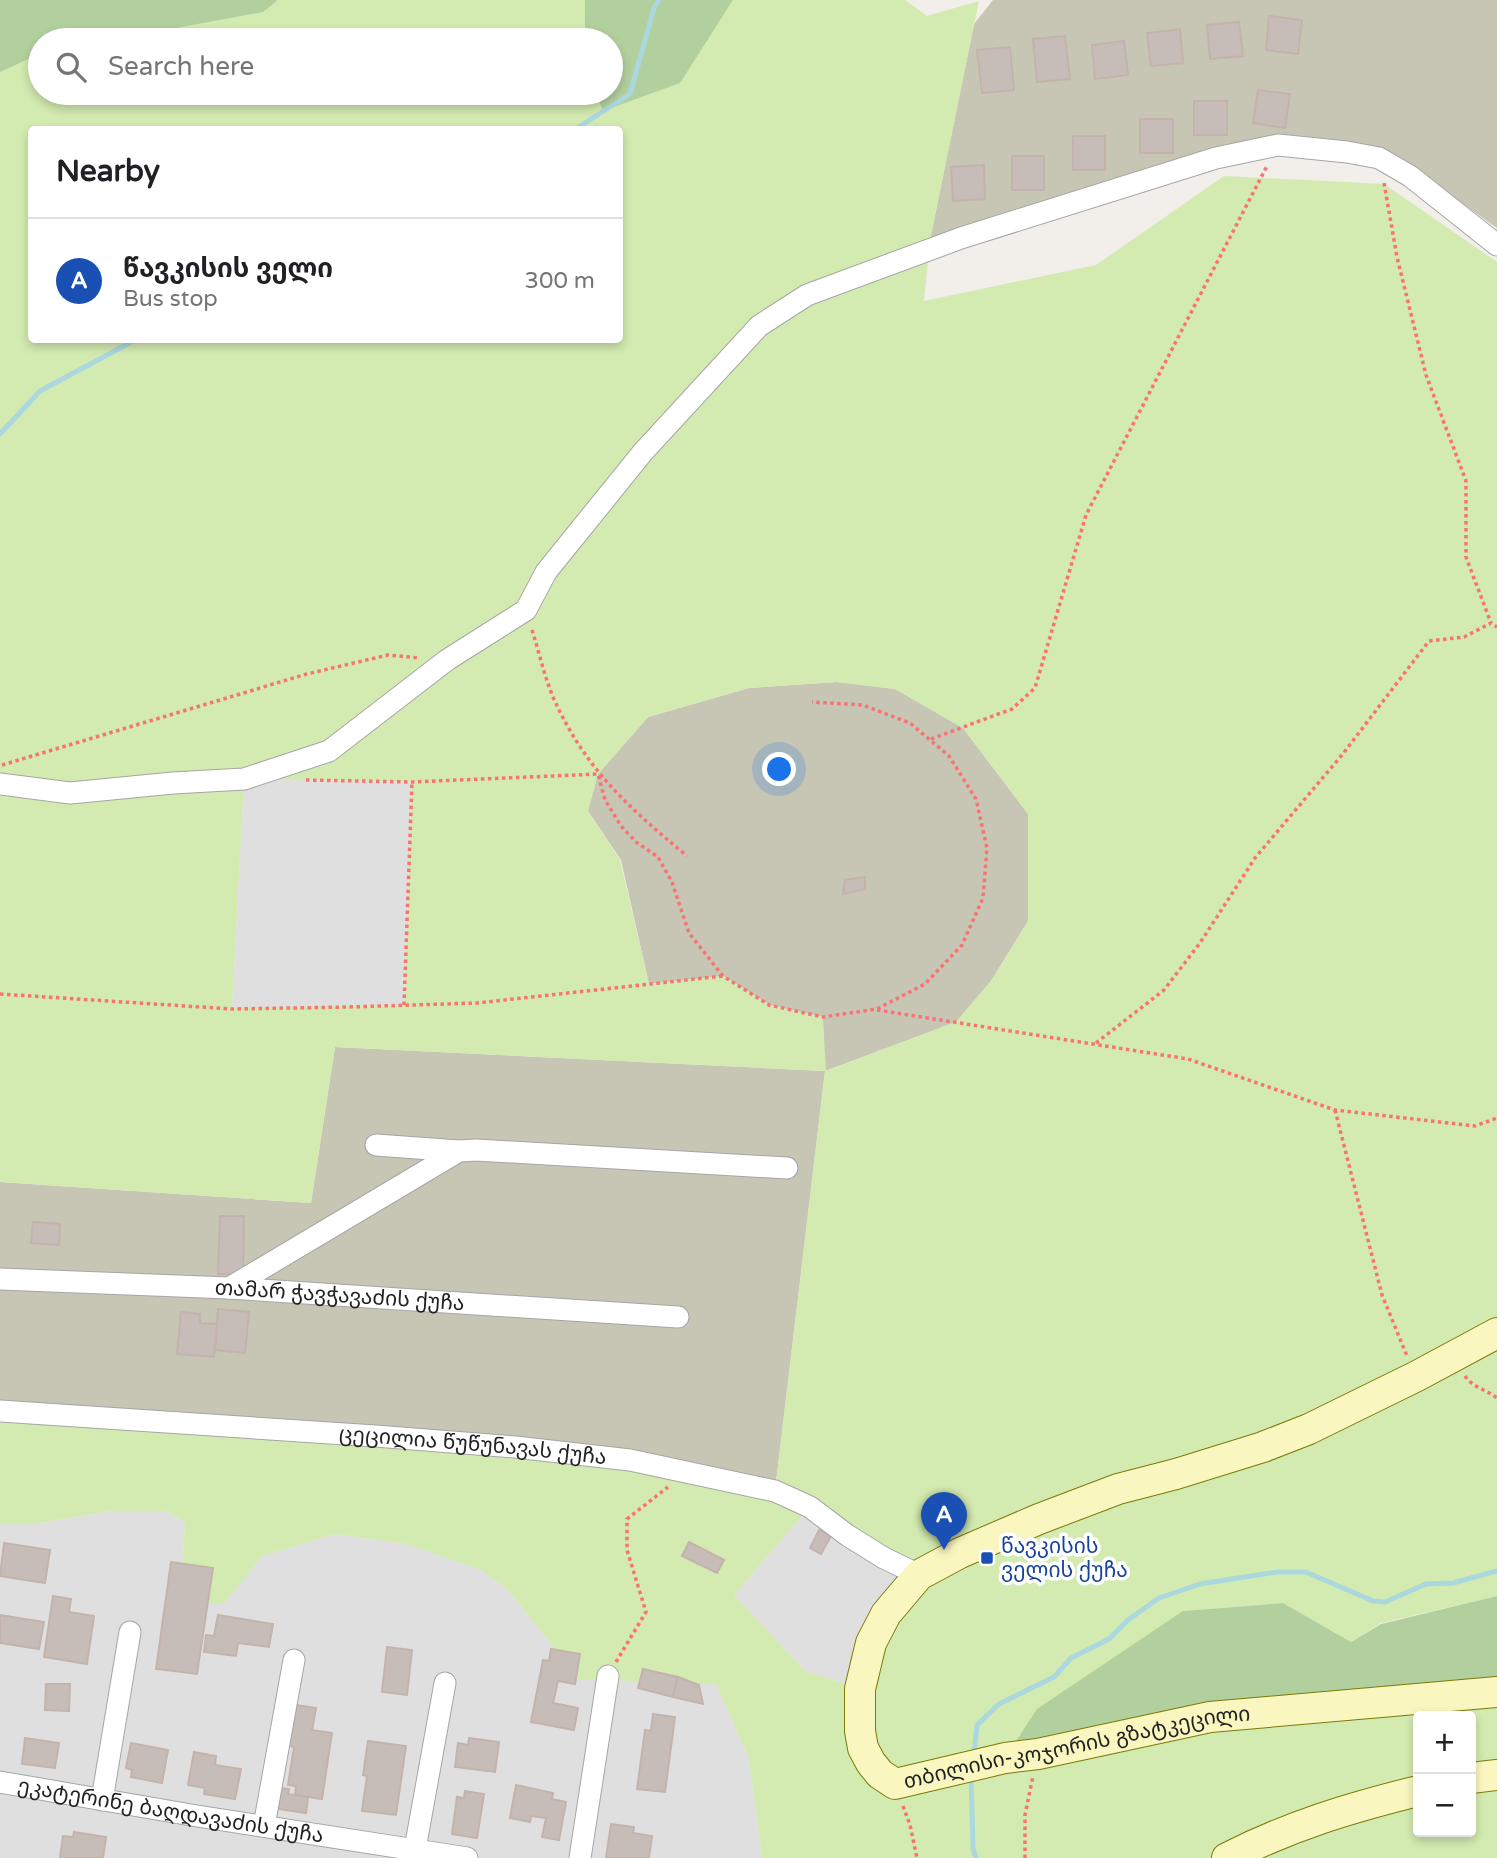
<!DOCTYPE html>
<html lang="en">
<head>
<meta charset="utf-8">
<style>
  body { margin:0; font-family:"Varela Round","Noto Sans Georgian",sans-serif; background:#f6f6f6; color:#202124 }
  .controls { position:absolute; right:21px; bottom:21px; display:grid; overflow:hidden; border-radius:7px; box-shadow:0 4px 10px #0003 }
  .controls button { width:63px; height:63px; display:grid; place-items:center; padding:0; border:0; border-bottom:2px solid #e0e0e0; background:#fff; color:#202124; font:35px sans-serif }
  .you { position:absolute; left:780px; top:770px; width:24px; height:24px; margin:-18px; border:5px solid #fff; border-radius:50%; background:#1a73e8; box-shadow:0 0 0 10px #1a73e833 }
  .badge { display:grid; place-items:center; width:46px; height:46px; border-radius:50%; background:#b45309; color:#fff; font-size:23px; font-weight:700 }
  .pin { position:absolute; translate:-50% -58px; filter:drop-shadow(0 2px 4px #0008) }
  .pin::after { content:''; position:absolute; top:37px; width:24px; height:21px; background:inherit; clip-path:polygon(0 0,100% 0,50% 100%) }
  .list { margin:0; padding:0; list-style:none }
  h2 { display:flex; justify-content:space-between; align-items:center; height:91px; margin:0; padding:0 28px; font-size:30px }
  h2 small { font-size:23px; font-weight:400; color:#757577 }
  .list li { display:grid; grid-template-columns:46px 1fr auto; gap:21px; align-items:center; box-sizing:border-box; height:126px; padding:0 28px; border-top:2px solid #e0e0e0 }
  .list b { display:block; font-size:26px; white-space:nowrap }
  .list p { margin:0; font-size:23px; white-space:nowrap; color:#757577 }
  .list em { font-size:23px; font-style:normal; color:#757577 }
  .icon { flex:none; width:38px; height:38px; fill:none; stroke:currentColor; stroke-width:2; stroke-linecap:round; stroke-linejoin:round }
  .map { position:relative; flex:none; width:1497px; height:1858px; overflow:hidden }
  .search { position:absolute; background:#fff; box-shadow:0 4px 10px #0003; left:28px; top:28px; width:595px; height:77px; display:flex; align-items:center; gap:18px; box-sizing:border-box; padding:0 24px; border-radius:38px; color:#757577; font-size:26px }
  .panel { position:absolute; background:#fff; box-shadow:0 4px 10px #0003; left:28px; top:126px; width:595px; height:217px; border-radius:7px }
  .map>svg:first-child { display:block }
</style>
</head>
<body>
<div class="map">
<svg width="1497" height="1858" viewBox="0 0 1497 1858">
  <rect width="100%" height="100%" fill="#f2eee9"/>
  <g fill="#e0dfdf">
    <polygon points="244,779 412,782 404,1005 232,1009"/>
    <polygon points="810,1507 922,1573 860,1689 804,1670 734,1595"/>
    <polygon points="111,1511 167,1511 185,1522 182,1580 223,1603 262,1556 335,1534 406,1544 481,1570 509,1591 579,1679 608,1676 716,1684 749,1759 762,1858 0,1858 0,1523 39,1523"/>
  </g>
  <g fill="#c7c5b4">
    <polygon points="993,0 1497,0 1497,228 1390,152 1252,140 930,240 974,24"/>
    <polygon points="837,682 895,689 963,728 1028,814 1028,921 991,981 956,1022 825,1071 775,1491 0,1411 0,1182 311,1203 335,1047 825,1071 822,1017 769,1005 723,976 649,984 621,860 588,811 598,774 648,717 749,688"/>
  </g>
  <g fill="#d3eab0" fill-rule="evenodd">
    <polygon points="278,0 585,0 585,40 112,40 262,12"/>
    <path d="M733,0H905L927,16L979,1L930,240L924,301L1096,265L1224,176L1384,184L1497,262V1596L1381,1623L1351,1642L1283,1603L1183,1611L1497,1692V1858H762L749,1759L716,1684L579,1679L509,1591L481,1570L406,1544L335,1534L262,1556L223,1604H191L182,1580L185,1522L167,1511H111L39,1523H0V1411L515,1447L775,1490L825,1071L335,1047L311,1203L0,1182V72L40,54V93H596L603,111L680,82ZM32,130H620V340H32ZM837,682L895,689L963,728L1028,814V921L991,981L956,1022L826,1071L823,1017L769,1005L723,976L649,984L620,860L588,811L598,774L648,717L749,688ZM244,779L412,782L404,1005L232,1008ZM1250,1437L952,1556L1041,1502ZM810,1507L919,1576L860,1689L804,1670L734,1595ZM1418,1716H1471V1832H1418ZM1003,1759L970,1783L934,1776Z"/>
  </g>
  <g fill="#b2d09e">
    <polygon points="0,0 278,0 263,12 112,40 40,40 40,54 0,72"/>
    <polygon points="585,0 733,0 680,83 603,111 596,93 611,93 611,40 585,40"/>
    <polygon points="1497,1596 1497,1692 1005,1758 1037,1709 1183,1611 1283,1603 1351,1642 1381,1624"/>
  </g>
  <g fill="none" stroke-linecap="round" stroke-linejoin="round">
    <g stroke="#aad8de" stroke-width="5">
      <polyline points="574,130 630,94 654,8 659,0"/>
      <polyline points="0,434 40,391 135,340"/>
      <polyline points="974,1754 977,1725 999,1704 1054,1677 1071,1658 1109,1639 1128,1620 1159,1598 1200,1584 1277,1572 1306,1572 1373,1601 1385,1602 1426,1584 1453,1583 1497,1571"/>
      <polyline points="971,1774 973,1849 976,1858"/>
    </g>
  </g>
  <g fill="#c7bdb8" stroke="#c4b3ab" stroke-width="2">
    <polygon points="1269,16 1302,20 1298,54 1266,50"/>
    <polygon points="1239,22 1243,56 1210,59 1207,25"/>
    <polygon points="1180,29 1183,63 1151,66 1147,33"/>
    <polygon points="1065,36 1070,79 1037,82 1033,39"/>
    <polygon points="1124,41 1128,75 1095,79 1092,45"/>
    <polygon points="1010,47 1014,90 982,93 977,50"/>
    <polygon points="1258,90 1290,94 1285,128 1253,123"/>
    <rect x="1194" y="101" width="33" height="34"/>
    <rect x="1140" y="119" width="33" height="34"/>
    <rect x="1073" y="136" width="32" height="34"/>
    <rect x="1012" y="156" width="32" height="34"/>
    <polygon points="984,165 985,199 953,201 951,167"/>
    <polygon points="865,877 865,889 843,894 845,880"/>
    <polygon points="220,1216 244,1216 243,1274 218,1274"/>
    <polygon points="33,1222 60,1224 59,1245 31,1243"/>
    <polygon points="218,1309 249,1312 245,1353 215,1350"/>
    <polygon points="181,1312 200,1314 200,1323 217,1324 214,1357 177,1354"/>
    <polygon points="819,1530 831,1536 821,1554 810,1548"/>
    <polygon points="689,1542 724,1560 717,1573 682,1556"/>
    <polygon points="4,1543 50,1550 45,1583 0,1576"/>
    <polygon points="171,1562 213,1568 197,1674 156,1669"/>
    <polygon points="53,1596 71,1599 69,1612 94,1616 87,1664 44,1657"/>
    <polygon points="0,1615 44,1622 39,1649 0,1643"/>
    <polygon points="218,1615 273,1624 269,1647 238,1643 236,1656 204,1652 206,1635 214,1636"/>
    <polygon points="387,1647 412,1650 407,1695 382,1692"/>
    <polygon points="551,1649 580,1654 575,1684 558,1681 553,1703 578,1708 574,1730 531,1722 543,1660 549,1661"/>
    <polygon points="643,1669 678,1677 673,1697 638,1688"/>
    <polygon points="678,1677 699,1685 703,1704 673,1697"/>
    <polygon points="46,1684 70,1684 69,1711 45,1710"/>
    <polygon points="290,1704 316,1708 312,1730 332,1733 322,1799 295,1795 296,1786 288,1785 294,1747 284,1745"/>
    <polygon points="653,1714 675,1717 665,1792 637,1789 645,1730 651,1731"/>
    <polygon points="25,1738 59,1743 55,1768 22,1764"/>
    <polygon points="469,1738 499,1742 495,1772 455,1767 458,1743 468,1745"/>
    <polygon points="368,1741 406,1746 396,1815 362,1811 367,1776 363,1775"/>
    <polygon points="131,1743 168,1750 162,1783 131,1777 132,1770 126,1768"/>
    <polygon points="194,1752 216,1756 215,1765 241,1769 235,1799 204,1794 205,1788 188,1785"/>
    <polygon points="516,1785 553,1793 552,1799 566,1802 559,1840 542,1837 546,1818 531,1816 530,1822 510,1818"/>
    <polygon points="281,1788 289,1789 288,1794 308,1797 306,1813 278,1809"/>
    <polygon points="465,1791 484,1794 477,1838 452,1834 457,1797 464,1798"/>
    <polygon points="611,1824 634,1827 633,1833 652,1836 649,1858 606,1858"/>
    <polygon points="74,1832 106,1837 103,1858 60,1858 63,1836 73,1837"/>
  </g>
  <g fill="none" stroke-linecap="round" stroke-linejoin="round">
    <defs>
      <g id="minor">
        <polyline points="0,784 70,793 173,783 244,779 329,751 447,660 526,610 546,572 643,452 759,326 807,295 961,238 1216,158 1278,145 1347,152 1379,158 1410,176 1497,245"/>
        <polyline points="376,1145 459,1151"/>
        <path id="s1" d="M0,1279L229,1288L678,1317"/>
        <polyline points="229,1288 459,1151 476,1150 787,1168"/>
        <path id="s2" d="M0,1411L375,1436L515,1447L630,1460L775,1491L810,1507L847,1535L884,1558L919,1575"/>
        <path id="s3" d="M0,1782L197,1816L467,1858"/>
        <polyline points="102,1800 130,1632"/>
        <polyline points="264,1826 294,1660"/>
        <polyline points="415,1849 445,1683"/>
        <polyline points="580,1858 608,1676"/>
      </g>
      <g id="secondary">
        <path id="s4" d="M1497,1333L1417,1376L1309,1429L1263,1447L1176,1474L1118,1489L1039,1519L960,1553L919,1575L886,1614L871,1643L860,1689V1731L863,1748L871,1763L880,1774L895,1784L1005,1758L1038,1754L1210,1717L1497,1692"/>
        <polyline points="1471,1778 1497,1775"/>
        <path d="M1227,1858C1290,1826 1349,1808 1418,1791"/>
      </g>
    </defs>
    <use href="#minor" stroke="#a6a6a6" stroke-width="23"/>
    <use href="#secondary" stroke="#7b7b06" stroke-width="32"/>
    <g stroke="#f97373" stroke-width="3.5" stroke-dasharray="3.5 3.5" stroke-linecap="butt">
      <polyline points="1384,183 1397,257 1426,375 1466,481 1466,557 1491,623"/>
      <path d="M532,630C539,652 544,675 553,697C585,769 628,807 687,856"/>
      <polyline points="931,739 1012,709 1035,688 1086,515 1267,166"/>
      <polyline points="2,765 307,674 388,655 420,658"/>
      <polyline points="306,780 412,782 598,774 605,800 621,826 636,842 658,857 672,882 689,933 723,976 769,1005 823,1017 877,1009 925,984 962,945 983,898 987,848 976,799 949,756 910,723 863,705 812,702"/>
      <polyline points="0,994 232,1009 348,1007 477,1003 723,976"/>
      <polyline points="404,1005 412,782"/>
      <polyline points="877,1010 1188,1059 1335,1110 1475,1126 1497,1118"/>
      <polyline points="1096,1043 1164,990 1200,943 1255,858 1342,755 1429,641 1464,637 1491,623 1497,627"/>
      <polyline points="1335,1110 1382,1295 1407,1356"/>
      <path d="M1465,1376C1472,1387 1487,1390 1497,1398"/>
      <polyline points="616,1662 646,1612 627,1550 627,1519 668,1487"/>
      <polyline points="903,1806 910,1825 917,1858"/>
      <polyline points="1025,1858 1025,1815 1033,1776"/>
    </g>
    <use href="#minor" stroke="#fff" stroke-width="21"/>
    <use href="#secondary" stroke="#f9f6bf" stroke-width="30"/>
  </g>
  <rect fill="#1a4fb4" stroke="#fff" stroke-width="2.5" x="980" y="1551" width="14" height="14" rx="3.5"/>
  <g text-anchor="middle" stroke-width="7" stroke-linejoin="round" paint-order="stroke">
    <g font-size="21" fill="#222" stroke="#fff">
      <text dy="7" stroke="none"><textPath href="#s1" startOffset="340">თამარ ჭავჭავაძის ქუჩა</textPath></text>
      <text dy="7" stroke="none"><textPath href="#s2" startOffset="474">ცეცილია წუწუნავას ქუჩა</textPath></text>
      <text dy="7" stroke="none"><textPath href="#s4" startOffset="1054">თბილისი-კოჯორის გზატკეცილი</textPath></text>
      <text dy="7" stroke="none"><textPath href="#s3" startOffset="173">ეკატერინე ბაღდავაძის ქუჩა</textPath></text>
    </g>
    <g font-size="21" fill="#164399" stroke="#fff" text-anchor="start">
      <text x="1001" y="1553">წავკისის<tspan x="1001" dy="24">ველის ქუჩა</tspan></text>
    </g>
  </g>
</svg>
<div class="controls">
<button>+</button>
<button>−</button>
</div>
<div class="you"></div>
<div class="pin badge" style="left:944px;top:1550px;background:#1a4fb4">A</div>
<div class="search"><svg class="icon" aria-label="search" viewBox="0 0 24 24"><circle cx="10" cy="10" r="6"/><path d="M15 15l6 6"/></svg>Search here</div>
<section class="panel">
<h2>Nearby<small></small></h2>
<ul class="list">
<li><span class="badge" style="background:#1a4fb4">A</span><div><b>წავკისის ველი</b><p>Bus stop</p></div><em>300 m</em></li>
</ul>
</section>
</div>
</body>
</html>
